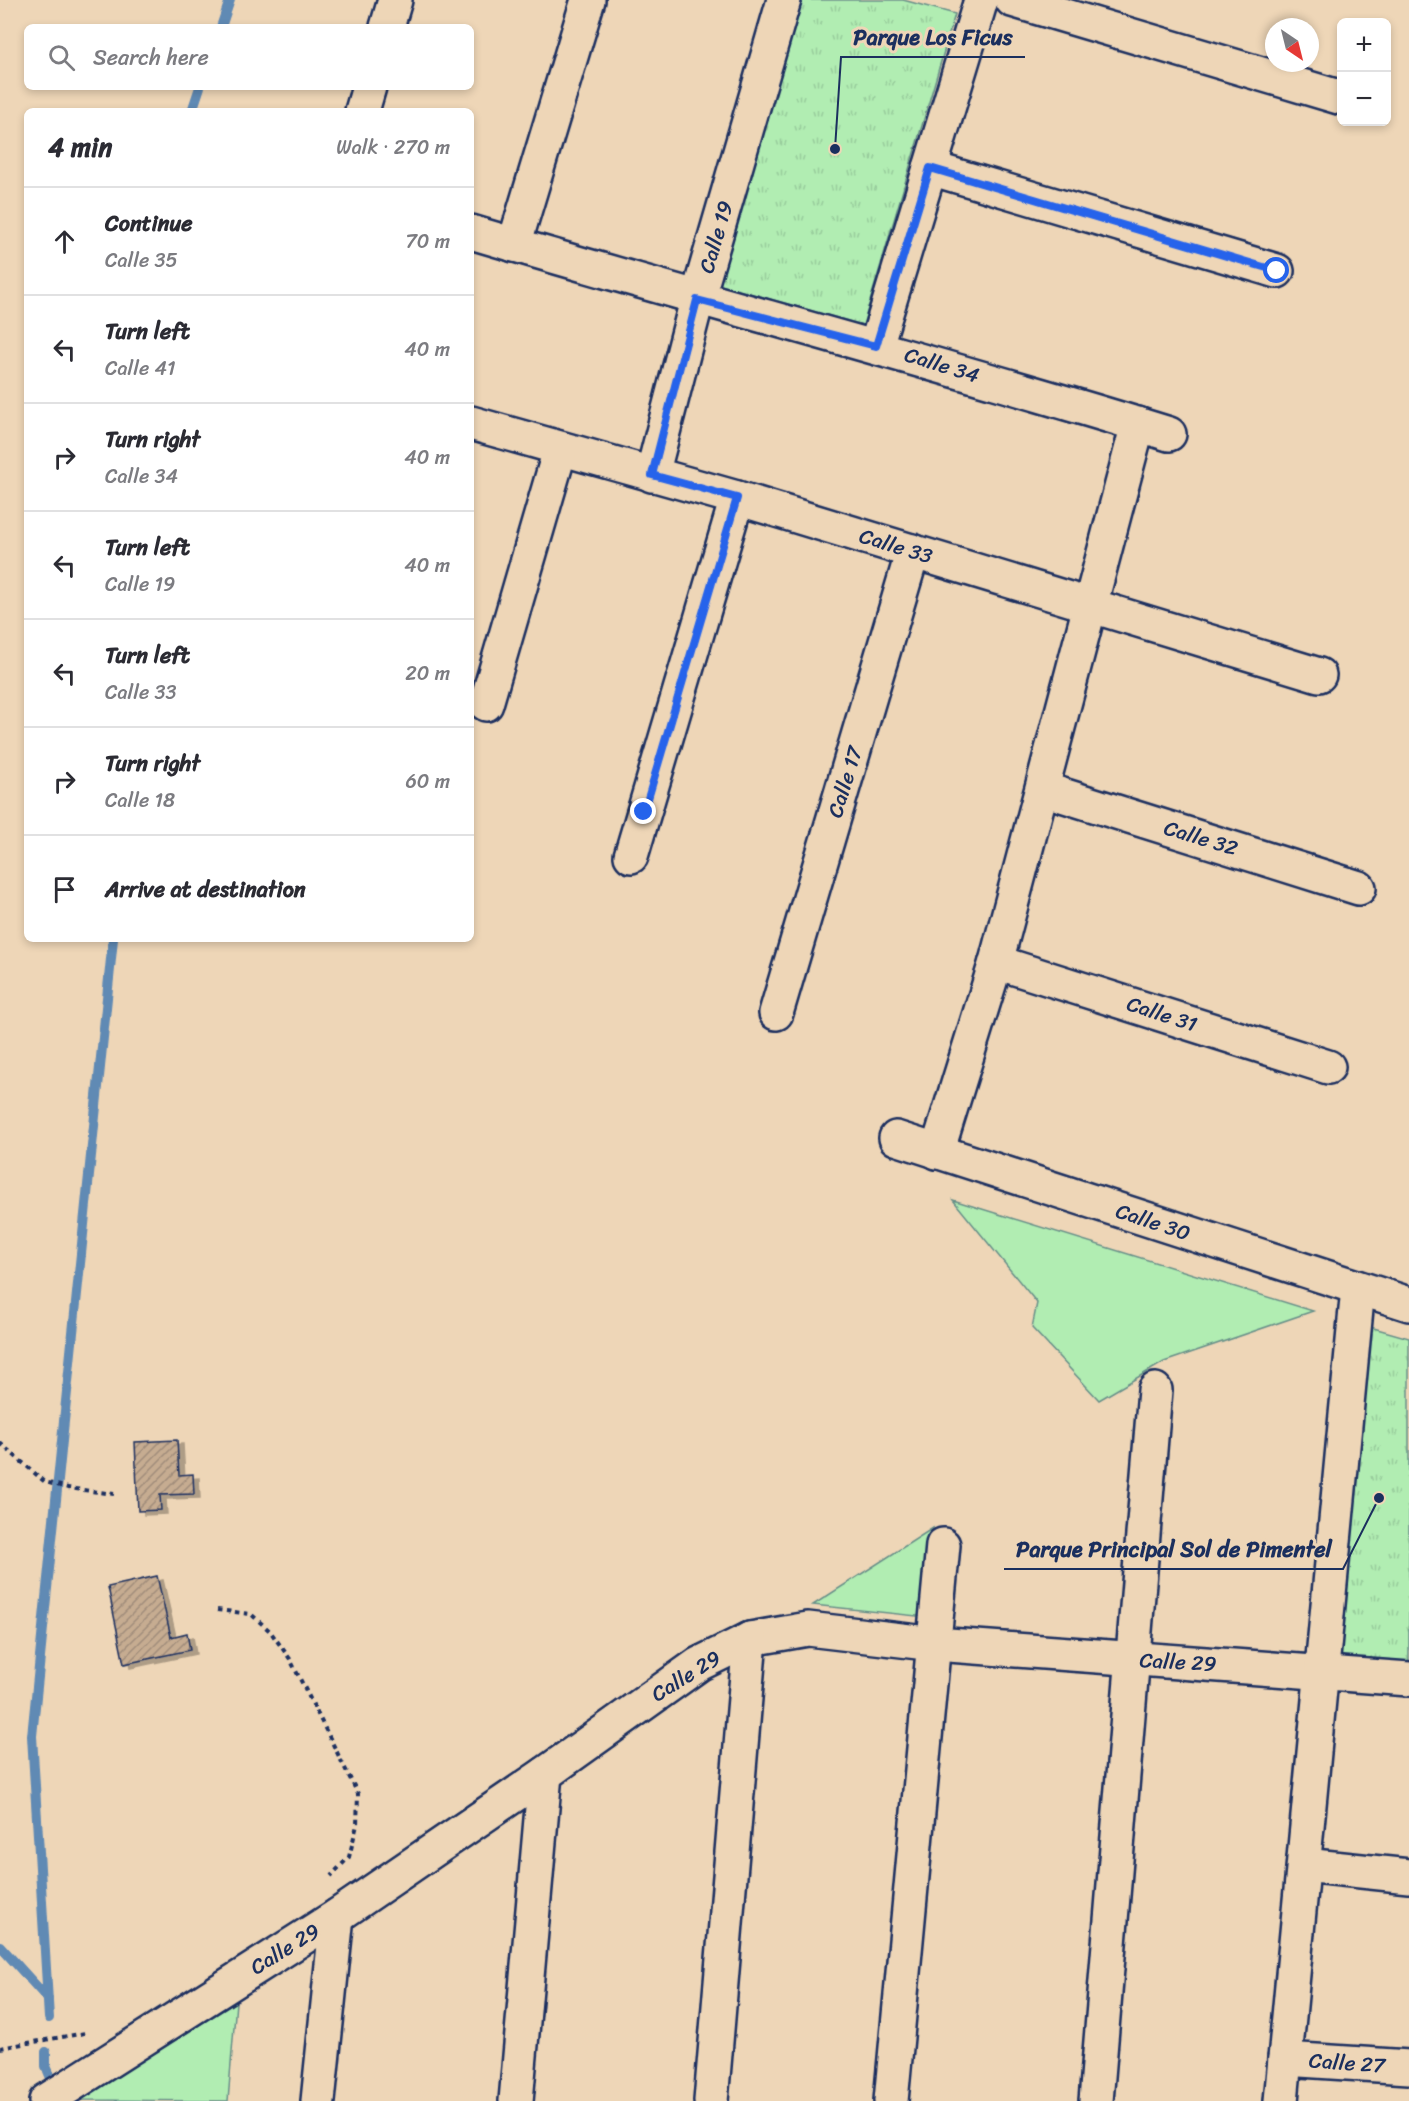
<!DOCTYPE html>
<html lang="en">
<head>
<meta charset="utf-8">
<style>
  body { margin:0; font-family:Sriracha,sans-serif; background:#f2f2f3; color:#2b2b33 }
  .controls { position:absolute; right:18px; top:18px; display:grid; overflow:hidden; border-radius:9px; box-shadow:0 3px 9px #0003 }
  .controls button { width:54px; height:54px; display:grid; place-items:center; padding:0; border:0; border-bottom:2px solid #e1e1e2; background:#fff; color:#2b2b33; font:30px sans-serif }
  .compass { position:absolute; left:1265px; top:18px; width:54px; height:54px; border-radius:50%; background:#fff; box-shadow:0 3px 9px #0003; rotate:145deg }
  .stop { position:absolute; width:18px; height:18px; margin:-14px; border:4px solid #2563eb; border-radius:50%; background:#fff }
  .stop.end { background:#2563eb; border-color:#fff; box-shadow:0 2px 6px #0008 }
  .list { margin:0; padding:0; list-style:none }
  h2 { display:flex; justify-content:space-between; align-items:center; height:78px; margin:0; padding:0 24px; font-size:26px }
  h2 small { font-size:20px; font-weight:400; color:#7c7c81 }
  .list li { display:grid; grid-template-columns:39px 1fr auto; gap:18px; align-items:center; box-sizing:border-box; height:108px; padding:0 24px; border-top:2px solid #e1e1e2 }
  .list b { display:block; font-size:22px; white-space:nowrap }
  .list p { margin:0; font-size:20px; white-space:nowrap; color:#7c7c81 }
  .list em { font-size:20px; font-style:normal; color:#7c7c81 }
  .icon { flex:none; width:33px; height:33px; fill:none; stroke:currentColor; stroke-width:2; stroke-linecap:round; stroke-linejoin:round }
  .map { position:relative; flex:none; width:1409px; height:2101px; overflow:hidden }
  .search { position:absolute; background:#fff; box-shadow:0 3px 9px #0003; left:24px; top:24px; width:450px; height:66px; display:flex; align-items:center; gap:15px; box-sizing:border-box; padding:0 21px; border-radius:9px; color:#7c7c81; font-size:22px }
  .panel { position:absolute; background:#fff; box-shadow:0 3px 9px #0003; left:24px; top:108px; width:450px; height:834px; border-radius:9px }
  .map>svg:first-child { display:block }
</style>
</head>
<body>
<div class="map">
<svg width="1409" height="2101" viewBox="0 0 1409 2101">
  <defs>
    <pattern id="park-tufts" width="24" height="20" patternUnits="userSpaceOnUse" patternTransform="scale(1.5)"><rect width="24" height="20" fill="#b1edb2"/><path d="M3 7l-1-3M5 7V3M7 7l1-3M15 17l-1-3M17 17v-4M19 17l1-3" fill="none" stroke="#98cc9c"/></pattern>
    <pattern id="building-hatch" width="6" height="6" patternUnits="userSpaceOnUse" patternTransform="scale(1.5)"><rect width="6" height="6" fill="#c6ac91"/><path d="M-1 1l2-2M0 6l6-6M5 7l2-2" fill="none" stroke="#a08c7a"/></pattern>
    <filter id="shadow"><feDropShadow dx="6" dy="4" stdDeviation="0" flood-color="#0004"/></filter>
  </defs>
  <rect width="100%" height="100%" fill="#eed6b7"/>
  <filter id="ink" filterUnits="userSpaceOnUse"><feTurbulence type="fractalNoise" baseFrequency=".0167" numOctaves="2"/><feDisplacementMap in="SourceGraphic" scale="12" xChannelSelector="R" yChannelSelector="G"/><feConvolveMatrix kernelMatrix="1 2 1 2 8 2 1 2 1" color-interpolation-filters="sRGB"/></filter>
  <g filter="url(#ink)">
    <g fill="#b1edb2" stroke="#668e88" stroke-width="1.5">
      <polygon points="953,1200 1313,1311 1164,1362 1099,1400 1032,1328 1037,1303"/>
      <polygon points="933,1528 926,1617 813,1605"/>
      <polygon points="236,2002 228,2101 79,2100"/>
    </g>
    <g fill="url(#park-tufts)" stroke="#668e88" stroke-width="1.5">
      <polygon points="799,0 903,0 955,14 863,325 717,284"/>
      <polygon points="1363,1325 1409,1338 1409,1666 1336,1659"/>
    </g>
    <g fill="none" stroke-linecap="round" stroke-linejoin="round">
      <g stroke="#618ab4" stroke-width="10">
        <polyline points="221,27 230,0"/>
        <polyline points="192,111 200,87"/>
        <polyline points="0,1946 48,1999"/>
        <polyline points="49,2018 32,1736 113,939"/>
        <polyline points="46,2052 46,2066 56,2090"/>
      </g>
    </g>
    <g fill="url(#building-hatch)" stroke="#1b2f5e" stroke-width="1.5" filter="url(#shadow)">
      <polygon points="177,1440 179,1475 193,1474 194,1494 160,1495 161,1510 138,1511 135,1442"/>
      <polygon points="157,1576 171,1637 187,1633 190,1650 124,1664 108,1587"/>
    </g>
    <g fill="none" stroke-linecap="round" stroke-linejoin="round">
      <defs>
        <g id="minor">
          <polyline points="1012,0 1342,98"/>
          <polyline points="387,27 395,0"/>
          <polyline points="362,111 369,87"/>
          <polyline points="930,168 1277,271"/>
          <path d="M471,232C703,301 937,362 1169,434"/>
          <polyline points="514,245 588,0"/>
          <polyline points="876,346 981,0"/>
          <polyline points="471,423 737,498 1319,675"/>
          <polyline points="652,475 697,300 784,0"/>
          <polyline points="486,704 560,450"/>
          <polyline points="1043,789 1359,888"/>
          <polyline points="631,856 737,498"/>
          <polyline points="996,962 1328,1067"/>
          <polyline points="776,1013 913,551"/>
          <polyline points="896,1138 1409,1304"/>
          <polyline points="937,1152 996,962 1138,424"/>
          <polyline points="1304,1865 1409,1876"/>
          <polyline points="1285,2059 1409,2067"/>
          <polyline points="46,2101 337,1916 545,1774 699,1664 750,1639 808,1629 935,1644 1409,1679"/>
          <polyline points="318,2101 337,1916"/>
          <polyline points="516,2101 545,1774"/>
          <polyline points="711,2101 750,1639"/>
          <polyline points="891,2101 943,1545"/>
          <polyline points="1096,2101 1155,1390"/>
          <polyline points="1281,2101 1358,1288"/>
        </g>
      </defs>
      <use href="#minor" stroke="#1b2f5e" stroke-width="38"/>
      <g stroke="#1b2f5e" stroke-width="4" stroke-dasharray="4.5 4.5" stroke-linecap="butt">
        <polyline points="0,1443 45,1482 68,1488 114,1494"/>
        <polyline points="217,1610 251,1614 270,1631 290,1659 358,1794 357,1825 349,1857 331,1876"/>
        <polyline points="0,2048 85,2033"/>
      </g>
      <use href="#minor" stroke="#eed6b7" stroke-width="33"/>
    </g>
  </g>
  <g fill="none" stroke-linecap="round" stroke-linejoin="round" filter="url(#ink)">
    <polyline stroke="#2563eb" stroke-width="8" points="644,812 737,498 652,475 697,300 876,346 930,168 1277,271"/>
  </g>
  <g text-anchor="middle" stroke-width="6" stroke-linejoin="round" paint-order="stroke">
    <g font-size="21" fill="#1b2f5e" stroke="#eed6b7">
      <text transform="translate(716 237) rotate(-74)" y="7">Calle 19</text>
      <text transform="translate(942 365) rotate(17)" y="7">Calle 34</text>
      <text transform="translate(896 546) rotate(17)" y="7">Calle 33</text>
      <text transform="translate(845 782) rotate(-73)" y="7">Calle 17</text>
      <text transform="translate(1201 838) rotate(17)" y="7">Calle 32</text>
      <text transform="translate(1162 1014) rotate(18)" y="7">Calle 31</text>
      <text transform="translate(1153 1222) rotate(18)" y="7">Calle 30</text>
      <text transform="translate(1178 1662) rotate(3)" y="7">Calle 29</text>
      <text transform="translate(686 1676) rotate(-32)" y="7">Calle 29</text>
      <text transform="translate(285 1949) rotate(-32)" y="7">Calle 29</text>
      <text transform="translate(1347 2063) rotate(4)" y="7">Calle 27</text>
    </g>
  </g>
  <path fill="none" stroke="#1b2f5e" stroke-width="2" d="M835 149L841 57H1025M1379 1498L1343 1569H1004"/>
  <g fill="#1b2f5e" stroke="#eed6b7" stroke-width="2">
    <circle cx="835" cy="149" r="6"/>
    <circle cx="1379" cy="1498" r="6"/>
  </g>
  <g font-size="22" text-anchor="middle" font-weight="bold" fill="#1b2f5e" stroke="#eed6b7" stroke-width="6" stroke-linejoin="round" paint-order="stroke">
    <text x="933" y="45">Parque Los Ficus</text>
    <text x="1174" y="1557">Parque Principal Sol de Pimentel</text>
  </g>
</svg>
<div class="controls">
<button>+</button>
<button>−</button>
</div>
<svg class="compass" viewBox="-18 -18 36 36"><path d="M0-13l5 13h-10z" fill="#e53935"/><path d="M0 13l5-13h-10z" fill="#7c7c81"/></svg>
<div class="stop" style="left:1277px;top:271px"></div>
<div class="stop end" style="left:644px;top:812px"></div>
<div class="search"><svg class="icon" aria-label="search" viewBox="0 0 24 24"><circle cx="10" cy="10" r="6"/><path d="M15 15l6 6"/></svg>Search here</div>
<section class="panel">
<h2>4 min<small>Walk · 270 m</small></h2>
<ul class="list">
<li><svg class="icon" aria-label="ahead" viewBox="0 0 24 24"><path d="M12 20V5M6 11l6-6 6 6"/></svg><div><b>Continue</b><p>Calle 35</p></div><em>70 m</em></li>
<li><svg class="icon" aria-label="left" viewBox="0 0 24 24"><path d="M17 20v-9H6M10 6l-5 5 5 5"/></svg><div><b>Turn left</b><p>Calle 41</p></div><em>40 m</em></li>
<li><svg class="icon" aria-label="right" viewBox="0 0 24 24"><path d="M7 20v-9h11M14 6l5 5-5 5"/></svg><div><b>Turn right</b><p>Calle 34</p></div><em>40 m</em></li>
<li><svg class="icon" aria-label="left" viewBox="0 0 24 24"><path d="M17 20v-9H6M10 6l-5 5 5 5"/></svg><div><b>Turn left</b><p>Calle 19</p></div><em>40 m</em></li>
<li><svg class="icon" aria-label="left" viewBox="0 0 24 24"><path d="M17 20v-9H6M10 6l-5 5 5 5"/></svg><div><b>Turn left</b><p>Calle 33</p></div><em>20 m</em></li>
<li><svg class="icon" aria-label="right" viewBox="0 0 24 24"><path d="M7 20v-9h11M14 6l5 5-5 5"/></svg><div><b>Turn right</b><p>Calle 18</p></div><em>60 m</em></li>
<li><svg class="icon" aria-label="arrive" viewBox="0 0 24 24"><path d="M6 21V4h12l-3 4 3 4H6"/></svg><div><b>Arrive at destination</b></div></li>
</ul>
</section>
</div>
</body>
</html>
